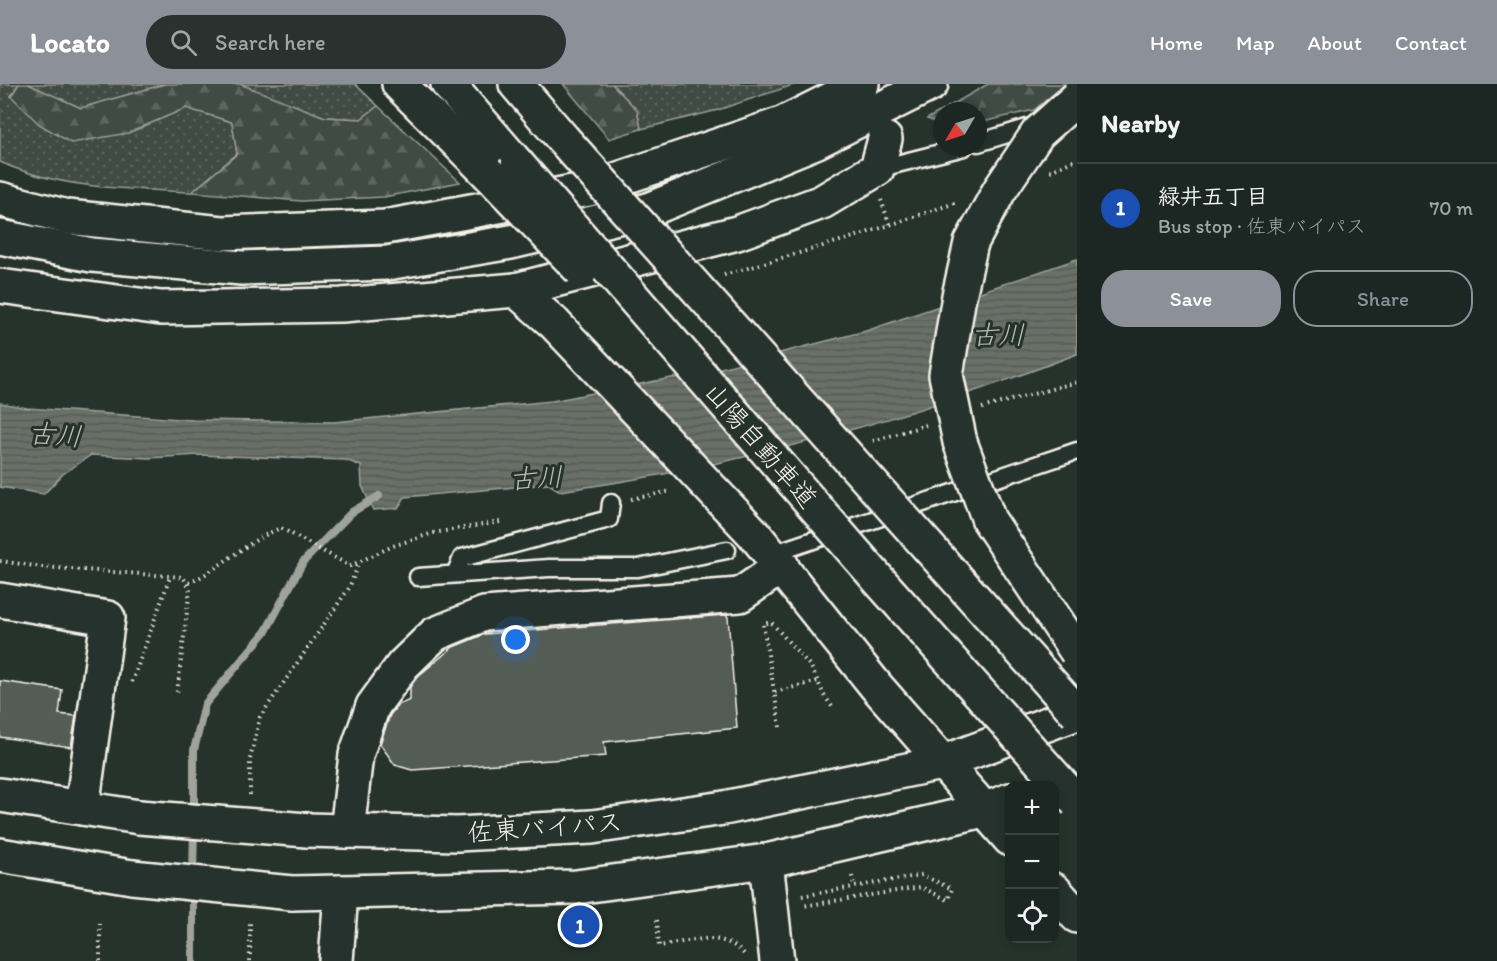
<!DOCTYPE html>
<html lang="en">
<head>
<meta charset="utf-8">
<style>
  body { margin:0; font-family:Itim,"Klee One",sans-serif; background:#29322f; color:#f1f3f6 }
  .controls { position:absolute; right:18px; bottom:18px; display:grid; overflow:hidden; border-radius:12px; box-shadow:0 3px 9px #0003 }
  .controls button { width:54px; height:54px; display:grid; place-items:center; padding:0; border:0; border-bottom:2px solid #3a4340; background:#1c2622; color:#f1f3f6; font:30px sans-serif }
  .compass { position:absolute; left:933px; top:18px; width:54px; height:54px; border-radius:50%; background:#1c2622; box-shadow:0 3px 9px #0003; rotate:231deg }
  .you { position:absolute; left:516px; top:556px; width:21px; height:21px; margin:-15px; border:4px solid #fff; border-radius:50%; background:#1a73e8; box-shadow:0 0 0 9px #1a73e833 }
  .badge { display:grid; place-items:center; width:39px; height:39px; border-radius:50%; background:#8c9099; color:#fff; font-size:20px; font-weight:700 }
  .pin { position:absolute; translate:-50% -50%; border:3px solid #fff; box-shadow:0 2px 6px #0006 }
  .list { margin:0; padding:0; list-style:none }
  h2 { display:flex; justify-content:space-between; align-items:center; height:78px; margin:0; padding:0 24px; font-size:26px }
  h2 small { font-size:20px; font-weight:400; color:#a0a5a5 }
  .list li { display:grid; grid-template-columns:39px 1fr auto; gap:18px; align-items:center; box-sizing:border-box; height:90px; padding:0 24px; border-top:2px solid #3a4340 }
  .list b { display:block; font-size:22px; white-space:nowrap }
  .list p { margin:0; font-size:20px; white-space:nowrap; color:#a0a5a5 }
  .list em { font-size:20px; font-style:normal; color:#a0a5a5 }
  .actions { display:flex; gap:12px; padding:18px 24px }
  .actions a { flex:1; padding:14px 0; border:2px solid #8c9099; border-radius:24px; text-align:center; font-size:21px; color:#8c9099 }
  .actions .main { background:#8c9099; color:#fff }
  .icon { flex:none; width:33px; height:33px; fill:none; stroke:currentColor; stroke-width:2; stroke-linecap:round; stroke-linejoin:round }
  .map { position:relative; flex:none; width:1077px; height:877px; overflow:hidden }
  header { display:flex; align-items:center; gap:36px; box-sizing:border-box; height:84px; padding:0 30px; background:#8c9099; color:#fff }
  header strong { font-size:28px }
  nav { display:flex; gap:33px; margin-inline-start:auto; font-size:21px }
  .search { width:420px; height:54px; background:#29322f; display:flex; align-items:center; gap:15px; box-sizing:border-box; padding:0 21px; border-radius:33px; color:#a0a5a5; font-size:22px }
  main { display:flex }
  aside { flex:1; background:#1c2622 }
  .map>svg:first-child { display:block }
</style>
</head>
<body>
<header>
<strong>Locato</strong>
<div class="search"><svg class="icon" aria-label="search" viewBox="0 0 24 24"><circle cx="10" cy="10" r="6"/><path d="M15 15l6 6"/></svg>Search here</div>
<nav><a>Home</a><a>Map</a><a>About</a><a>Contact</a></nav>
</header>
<main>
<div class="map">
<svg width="1077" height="877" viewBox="0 0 1077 877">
  <defs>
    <pattern id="grass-dots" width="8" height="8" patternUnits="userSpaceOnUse" patternTransform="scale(1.5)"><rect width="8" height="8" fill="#414b45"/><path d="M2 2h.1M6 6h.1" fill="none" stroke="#5d6560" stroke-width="1.8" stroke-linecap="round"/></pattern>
    <pattern id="forest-firs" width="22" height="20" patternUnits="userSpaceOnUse" patternTransform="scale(1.5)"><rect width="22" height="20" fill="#414b45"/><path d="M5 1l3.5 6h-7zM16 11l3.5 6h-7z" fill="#5d6560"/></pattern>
    <pattern id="water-rules" width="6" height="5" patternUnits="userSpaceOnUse" patternTransform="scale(1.5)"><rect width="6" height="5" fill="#676f68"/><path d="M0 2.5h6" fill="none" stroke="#565a55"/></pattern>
  </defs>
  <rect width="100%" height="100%" fill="#26332d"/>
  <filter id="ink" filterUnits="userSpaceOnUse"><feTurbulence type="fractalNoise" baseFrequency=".0167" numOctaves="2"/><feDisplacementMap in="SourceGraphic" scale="12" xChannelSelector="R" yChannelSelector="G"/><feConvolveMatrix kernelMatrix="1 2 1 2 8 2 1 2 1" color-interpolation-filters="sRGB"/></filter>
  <g filter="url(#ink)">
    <g fill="url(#grass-dots)" stroke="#9a9e96" stroke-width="1.5">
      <path d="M0,0H19L11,12L128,49L186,24L232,38L237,70L192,108C127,105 60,105 0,78Z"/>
      <polygon points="28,0 165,0 81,24"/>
      <polygon points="240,0 355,0 378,22 361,35 325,33"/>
      <polygon points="612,0 796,0 718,26 641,45 637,26"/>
    </g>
    <g fill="url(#forest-firs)" stroke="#9a9e96" stroke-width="1.5">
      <polygon points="19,0 28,0 81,24 165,0 240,0 325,33 361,35 378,22 460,98 384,113 301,117 192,108 237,70 232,38 186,24 128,49 71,59 39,40 11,12"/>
      <polygon points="563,0 612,0 637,26 641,45 609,55"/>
      <polygon points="988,0 1065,0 1034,26 978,39 978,27 942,27 942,41 927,35"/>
    </g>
    <path fill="url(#water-rules)" stroke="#9fa39b" stroke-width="1.5" d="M1077,175V270C911,334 737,383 560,407L549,400L405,413L398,424L373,426L362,402L361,382L346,376L198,371L149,374L91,371L63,390L44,410L0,403V319L27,324L193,336L334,338L552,317L713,286L866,247Z"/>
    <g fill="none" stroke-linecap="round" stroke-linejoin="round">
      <g stroke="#9fa39b" stroke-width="8">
        <polyline points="194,730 194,666 205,620 266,547 303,478 352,428 379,412"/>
        <polyline points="193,793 194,742"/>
        <polyline points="193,877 193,805"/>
      </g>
    </g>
    <g fill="#525c55" stroke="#f4f1e8" stroke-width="1.5">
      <polygon points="726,531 728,533 737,644 604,658 606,672 412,686 395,681 380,660 390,631 398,621 410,616 410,603 417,593 453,563 485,550"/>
      <polygon points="0,597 62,606 59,630 76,632 71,663 0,653"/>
    </g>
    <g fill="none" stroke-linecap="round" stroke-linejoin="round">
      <defs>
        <g id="service">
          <polyline points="978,59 1040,40"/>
          <polyline points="877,85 964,63"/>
          <polyline points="772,470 1077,367"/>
          <polyline points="455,490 462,474 609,435 611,419"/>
          <polyline points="418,493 549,484 638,484 727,466"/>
        </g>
        <g id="minor">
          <polyline points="0,516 108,534 82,724"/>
          <polyline points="347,747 356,671 373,622 403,581 435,550 484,530 740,511 782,482"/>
          <polyline points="336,877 341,808"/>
        </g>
        <g id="tertiary">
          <polyline points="0,202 161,224 342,221 516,206 554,239"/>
          <polyline points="516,206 737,149 822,118 877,85 885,55"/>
          <polyline points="755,451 876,602 1010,755"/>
          <polyline points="766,777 777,877"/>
          <polyline points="1054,806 1077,832"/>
        </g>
        <g id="trunk">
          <polyline points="0,711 139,733"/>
          <polyline points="307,746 457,750 592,743 724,724 941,679 1077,629"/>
          <polyline points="0,771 132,793"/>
          <polyline points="292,809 576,803 766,777 984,726 1010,716"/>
        </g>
        <g id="motorway">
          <polyline points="399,0 487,88"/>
          <polyline points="448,0 518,81"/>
          <polyline points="516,0 563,55"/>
          <polyline points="0,115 67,133 222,149 385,143 589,105 782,40 862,0"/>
          <polyline points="0,153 92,171 242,184 387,179 511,158 648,126 815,58 931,0"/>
        </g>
      </defs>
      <use href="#service" stroke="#f4f1e8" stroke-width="21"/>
      <use href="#minor" stroke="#f4f1e8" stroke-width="38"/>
      <use href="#tertiary" stroke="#f4f1e8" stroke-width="38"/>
      <use href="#trunk" stroke="#f4f1e8" stroke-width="38"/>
      <use href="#motorway" stroke="#f4f1e8" stroke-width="38"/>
      <g stroke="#f4f1e8" stroke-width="4" stroke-dasharray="1.5 4.5" stroke-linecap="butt">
        <polyline points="1050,87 1077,75"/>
        <polyline points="881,116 890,141"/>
        <polyline points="724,191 857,152 958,118"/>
        <polyline points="982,324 1077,298"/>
        <polyline points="873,357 926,341"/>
        <polyline points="631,415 671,407"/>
        <polyline points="0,477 42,483 183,493 190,504 177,609"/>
        <path d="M189,499C221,484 248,456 281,444L350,482L393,462L433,449L500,438"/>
        <polyline points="132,598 170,493"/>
        <polyline points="775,608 818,597"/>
        <polyline points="780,643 763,540 771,538 811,583 824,611 833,624"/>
        <polyline points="250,711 250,675 260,633 349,504 359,479"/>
        <polyline points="852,792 854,803"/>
        <polyline points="802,812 922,791 952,805 948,816 921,803 803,822"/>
        <path d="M657,836L659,862C688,858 722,845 744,870"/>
        <polyline points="100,877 100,840"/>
        <polyline points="250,877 250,836"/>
      </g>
      <use href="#service" stroke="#26332d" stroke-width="16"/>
      <use href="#minor" stroke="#26332d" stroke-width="33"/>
      <use href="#tertiary" stroke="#26332d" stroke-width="33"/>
      <use href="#trunk" stroke="#26332d" stroke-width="33"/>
      <use href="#motorway" stroke="#26332d" stroke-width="33"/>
      <defs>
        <polyline id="tertiary-bridge" points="554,239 755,451"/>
        <g id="trunk-bridge">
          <polyline points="139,733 307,746"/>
          <polyline points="132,793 292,809"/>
        </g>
        <g id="motorway-bridge">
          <polyline points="1077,14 1038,49 999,107 971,159 959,212 946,291 960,358 989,436 1077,568"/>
          <polyline points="563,55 1077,629"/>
          <polyline points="518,81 877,494 1077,718"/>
          <polyline points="487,88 581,186"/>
        </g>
      </defs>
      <use href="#tertiary-bridge" stroke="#f4f1e8" stroke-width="38" stroke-linecap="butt"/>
      <use href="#trunk-bridge" stroke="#f4f1e8" stroke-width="38" stroke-linecap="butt"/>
      <use href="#motorway-bridge" stroke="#f4f1e8" stroke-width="38" stroke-linecap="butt"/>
      <use href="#tertiary-bridge" stroke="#26332d" stroke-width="33"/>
      <use href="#trunk-bridge" stroke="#26332d" stroke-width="33"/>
      <use href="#motorway-bridge" stroke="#26332d" stroke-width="33"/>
    </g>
  </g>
  <g text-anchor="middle" stroke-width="6" stroke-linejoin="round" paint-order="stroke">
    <g font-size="26" fill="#f4f1e8" stroke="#26332d">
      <text transform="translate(761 361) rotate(49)" y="9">山陽自動車道</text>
      <text transform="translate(545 743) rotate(-4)" y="9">佐東バイパス</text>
    </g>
    <g font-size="27" font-style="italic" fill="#bcbdb5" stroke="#26332d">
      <text x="998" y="260">古川</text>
      <text transform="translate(55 351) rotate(4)" y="9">古川</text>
      <text transform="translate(536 394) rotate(-3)" y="9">古川</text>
    </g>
  </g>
</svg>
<div class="controls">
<button>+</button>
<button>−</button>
<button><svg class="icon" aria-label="locate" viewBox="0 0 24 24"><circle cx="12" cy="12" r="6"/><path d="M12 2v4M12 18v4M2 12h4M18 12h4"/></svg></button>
</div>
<svg class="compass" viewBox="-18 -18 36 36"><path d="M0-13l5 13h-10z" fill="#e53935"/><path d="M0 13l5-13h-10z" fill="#a0a5a5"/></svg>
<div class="you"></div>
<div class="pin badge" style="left:580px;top:841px;background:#1a4fb4">1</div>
</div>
<aside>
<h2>Nearby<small></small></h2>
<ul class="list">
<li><span class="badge" style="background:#1a4fb4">1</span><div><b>緑井五丁目</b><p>Bus stop · 佐東バイパス</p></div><em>70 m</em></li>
</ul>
<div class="actions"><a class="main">Save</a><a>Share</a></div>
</aside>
</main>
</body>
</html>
